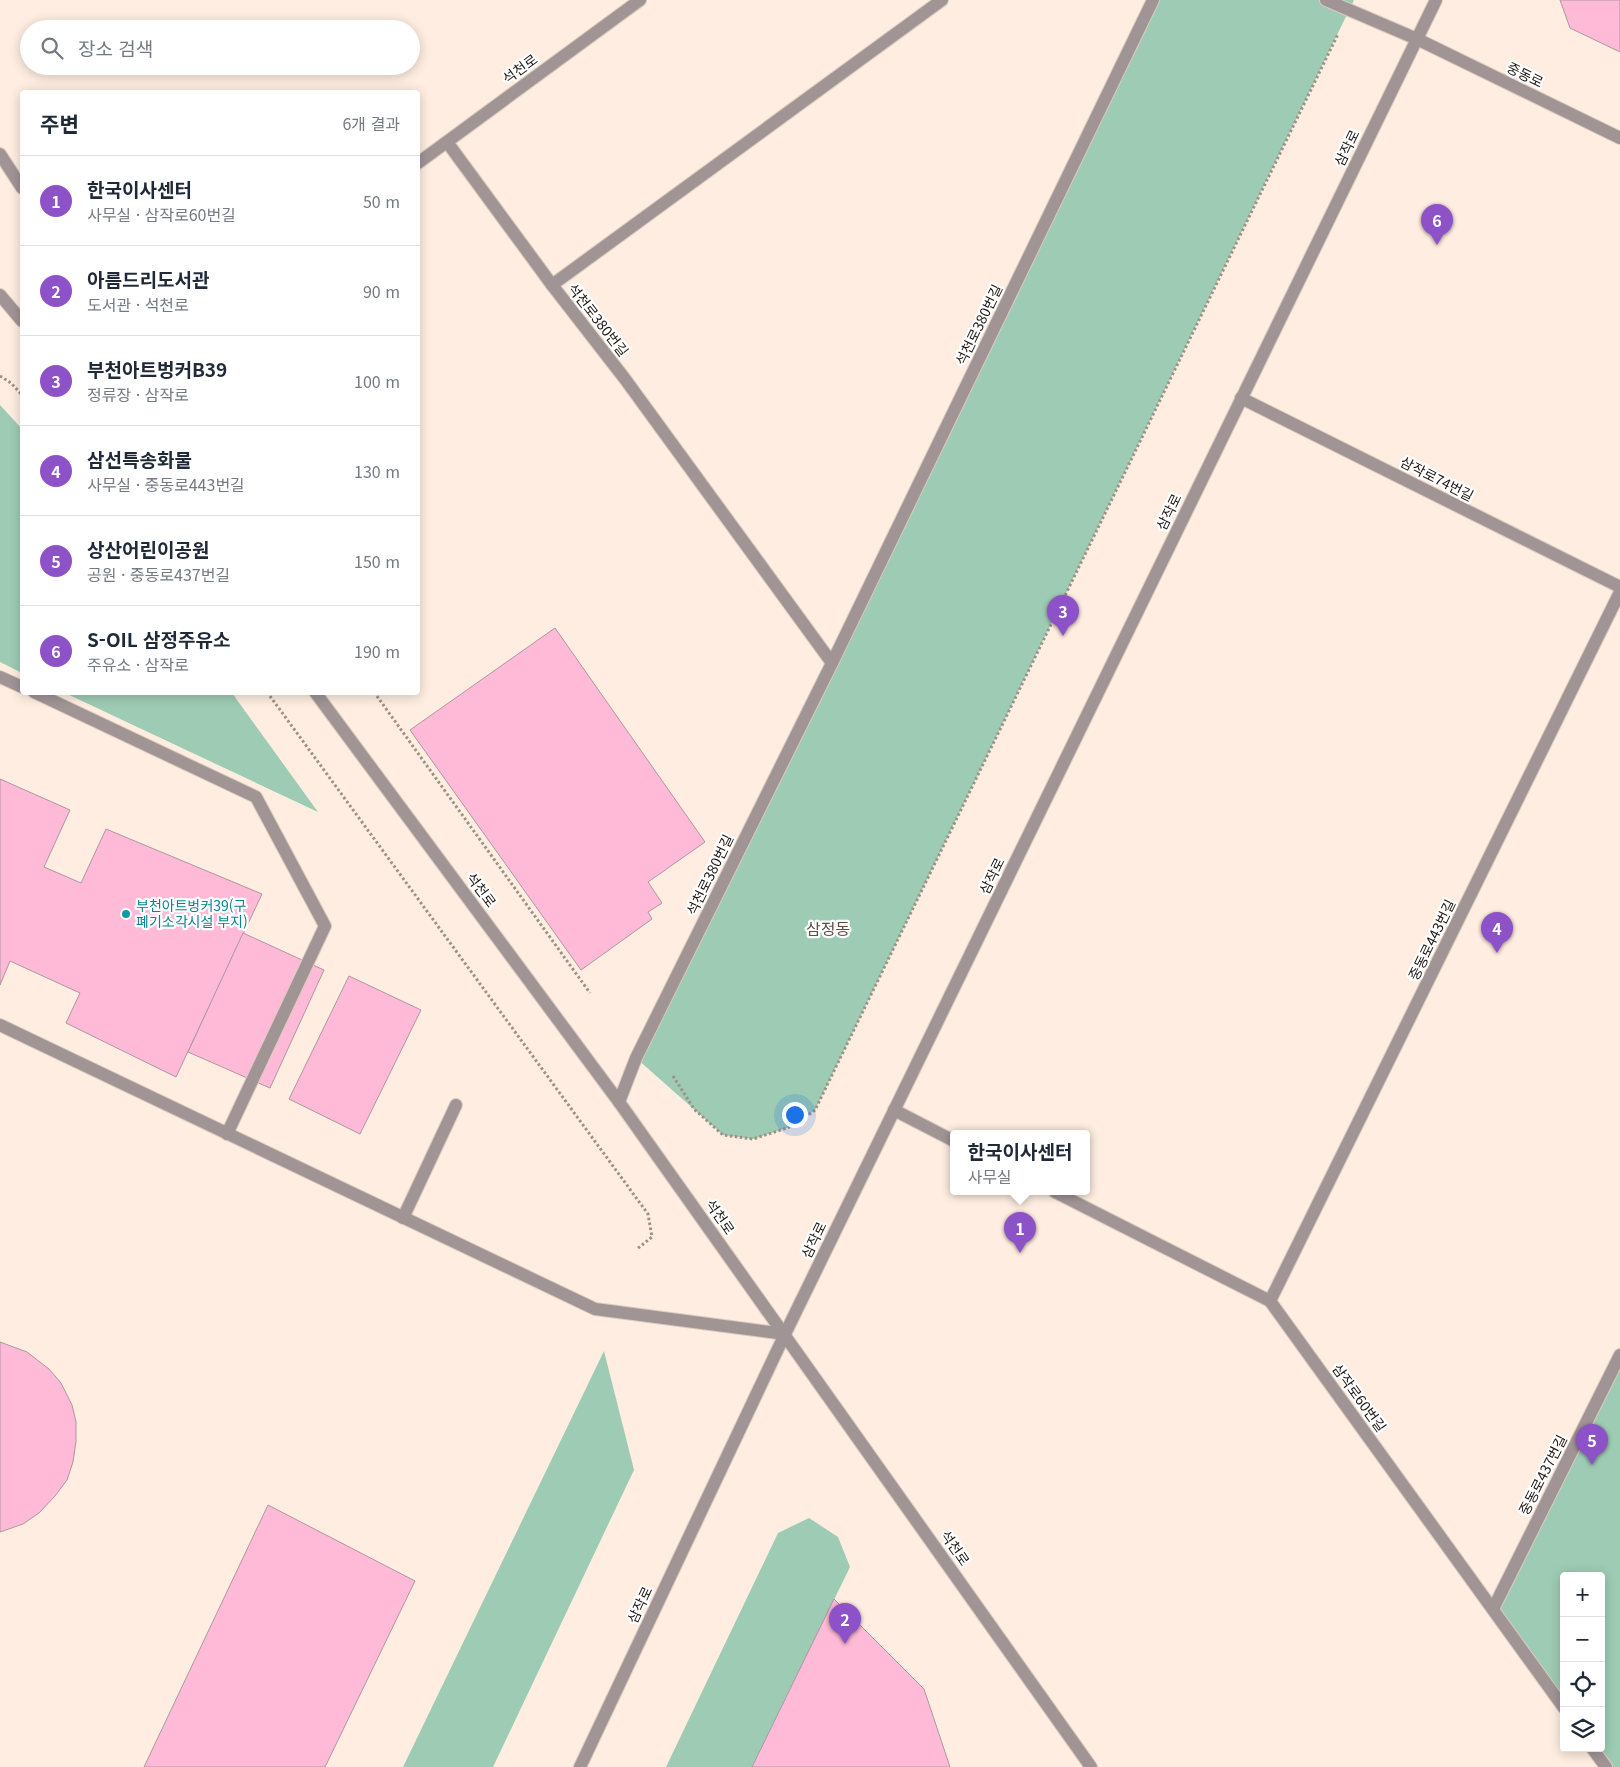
<!DOCTYPE html>
<html lang="ko">
<head>
<meta charset="utf-8">
<style>
  body { margin:0; font-family:Georgia,"Noto Sans KR",serif; background:#f6f6f7; color:#1f2937 }
  .controls { position:absolute; right:15px; bottom:15px; display:grid; overflow:hidden; border-radius:5px; box-shadow:0 2px 12px #0003 }
  .controls button { width:45px; height:45px; display:grid; place-items:center; padding:0; border:0; border-bottom:1px solid #e0e1e3; background:#fff; color:#1f2937; font:25px sans-serif }
  .you { position:absolute; left:794px; top:1114px; width:18px; height:18px; margin:-12px; border:4px solid #fff; border-radius:50%; background:#1a73e8; box-shadow:0 0 0 8px #1a73e833 }
  .badge { display:grid; place-items:center; width:32px; height:32px; border-radius:50%; background:#8d52c8; color:#fff; font-size:16px; font-weight:700 }
  .pin { position:absolute; translate:-50% -41px; filter:drop-shadow(0 1px 2px #0008) }
  .pin::after { content:''; position:absolute; top:26px; width:18px; height:15px; background:inherit; clip-path:polygon(0 0,100% 0,50% 100%) }
  .popup { position:absolute; left:950px; top:1130px; width:140px; height:65px; box-sizing:border-box; display:grid; place-content:center; border-radius:5px; background:#fff; filter:drop-shadow(0 1px 4px #0005); font-size:16px; white-space:nowrap; color:#747a83 }
  .popup b { font-size:19px; color:#1f2937 }
  .popup::after { content:''; position:absolute; left:50%; top:100%; margin-left:-10px; border:10px solid transparent; border-top-color:#fff }
  .list { margin:0; padding:0; list-style:none }
  h2 { display:flex; justify-content:space-between; align-items:center; height:65px; margin:0; padding:0 20px; font-size:21px }
  h2 small { font-size:16px; font-weight:400; color:#747a83 }
  .list li { display:grid; grid-template-columns:32px 1fr auto; gap:15px; align-items:center; box-sizing:border-box; height:90px; padding:0 20px; border-top:1px solid #e0e1e3 }
  .list b { display:block; font-size:19px; white-space:nowrap }
  .list p { margin:0; font-size:16px; white-space:nowrap; color:#747a83 }
  .list em { font-size:16px; font-style:normal; color:#747a83 }
  .icon { flex:none; width:28px; height:28px; fill:none; stroke:currentColor; stroke-width:2; stroke-linecap:round; stroke-linejoin:round }
  .map { position:relative; flex:none; width:1620px; height:1767px; overflow:hidden }
  .search { position:absolute; background:#fff; box-shadow:0 2px 12px #0003; left:20px; top:20px; width:400px; height:55px; display:flex; align-items:center; gap:12px; box-sizing:border-box; padding:0 18px; border-radius:28px; color:#747a83; font-size:19px }
  .panel { position:absolute; background:#fff; box-shadow:0 2px 12px #0003; left:20px; top:90px; width:400px; height:605px; border-radius:5px }
  .map>svg:first-child { display:block }
</style>
</head>
<body>
<div class="map">
<svg width="1620" height="1767" viewBox="0 0 1620 1767">
  <rect width="100%" height="100%" fill="#feede0"/>
  <g fill="#9ecbb3">
    <polygon points="1153,0 1354,0 815,1110 793,1126 753,1139 723,1135 636,1058"/>
    <polygon points="0,405 22,429 22,673 0,662"/>
    <polygon points="65,693 232,693 318,812"/>
    <polygon points="604,1351 634,1470 493,1767 403,1767"/>
    <polygon points="1620,1355 1620,1767 1606,1767 1592,1748 1601,1748 1601,1576 1564,1576 1564,1708 1493,1609"/>
    <polygon points="809,1518 838,1537 850,1567 752,1767 666,1767 778,1533"/>
  </g>
  <g fill="#febad6" stroke="#ae96a0">
    <polygon points="1560,0 1620,0 1620,52 1570,28"/>
    <polygon points="555,628 705,842 648,882 662,903 648,912 652,919 581,970 410,730"/>
    <polygon points="0,779 70,810 44,867 81,883 106,829 262,894 176,1077 66,1023 80,993 10,961 0,985"/>
    <polygon points="243,933 324,970 270,1088 188,1052"/>
    <polygon points="349,976 421,1010 360,1134 289,1099"/>
    <polygon points="0,1342 27,1352 49,1369 61,1383 72,1405 76,1422 76,1441 73,1462 67,1480 55,1496 39,1513 23,1524 0,1532"/>
    <polygon points="268,1505 415,1581 325,1767 144,1767"/>
    <polygon points="834,1599 924,1689 950,1767 752,1767"/>
  </g>
  <g fill="none" stroke-linecap="round" stroke-linejoin="round">
    <defs>
      <g id="service">
        <polyline points="1326,0 1417,39"/>
        <polyline points="447,142 552,285 625,379 832,663"/>
        <polyline points="0,154 22,188"/>
        <polyline points="418,163 640,0"/>
        <polyline points="552,285 942,0"/>
        <polyline points="0,677 22,687"/>
        <polyline points="34,692 256,797 325,926 227,1134"/>
        <polyline points="0,1025 595,1309 785,1334"/>
        <polyline points="619,1102 636,1058 832,663 1153,0"/>
        <polyline points="403,1218 456,1105"/>
      </g>
      <g id="minor">
        <polyline points="1241,398 1620,587"/>
        <polyline points="894,1110 954,1141"/>
        <polyline points="1055,1192 1270,1301 1564,1708"/>
        <polyline points="1270,1301 1620,592"/>
        <polyline points="1493,1609 1620,1355"/>
        <polyline points="1592,1748 1606,1767"/>
      </g>
      <g id="tertiary">
        <polyline points="1417,39 1620,138"/>
        <polyline points="0,295 22,321"/>
        <polyline points="315,692 619,1102 1091,1767"/>
        <polyline points="580,1767 785,1334 1436,0"/>
      </g>
    </defs>
    <use href="#service" stroke="#dacbbf" stroke-width="14"/>
    <use href="#minor" stroke="#dacbbf" stroke-width="14"/>
    <use href="#tertiary" stroke="#dacbbf" stroke-width="14"/>
    <g stroke="#9d9187" stroke-width="3" stroke-dasharray="2.5 2.5" stroke-linecap="butt">
      <polyline points="0,376 11,383 22,395"/>
      <polyline points="267,692 648,1214 652,1237 637,1249"/>
      <polyline points="374,692 590,993"/>
      <polyline points="673,1076 694,1109 723,1135 753,1139 793,1126 815,1110 1338,34"/>
    </g>
    <use href="#service" stroke="#a09495" stroke-width="12"/>
    <use href="#minor" stroke="#a09495" stroke-width="12"/>
    <use href="#tertiary" stroke="#a09495" stroke-width="12"/>
  </g>
  <circle fill="#0f9aa8" stroke="#fff" stroke-width="2" cx="126" cy="914" r="5"/>
  <g text-anchor="middle" stroke-width="4.5" stroke-linejoin="round" paint-order="stroke">
    <g font-size="14" fill="#1e1711" stroke="#fff">
      <text transform="translate(520 69) rotate(-36)" y="5">석천로</text>
      <text transform="translate(1525 75) rotate(26)" y="5">중동로</text>
      <text transform="translate(1347 148) rotate(-64)" y="5">삼작로</text>
      <text transform="translate(598 320) rotate(52)" y="5">석천로380번길</text>
      <text transform="translate(979 325) rotate(-64)" y="5">석천로380번길</text>
      <text transform="translate(1437 479) rotate(27)" y="5">삼작로74번길</text>
      <text transform="translate(1169 512) rotate(-64)" y="5">삼작로</text>
      <text transform="translate(710 875) rotate(-64)" y="5">석천로380번길</text>
      <text transform="translate(992 876) rotate(-64)" y="5">삼작로</text>
      <text transform="translate(481 890) rotate(53)" y="5">석천로</text>
      <text transform="translate(1432 940) rotate(-64)" y="5">중동로443번길</text>
      <text transform="translate(720 1217) rotate(55)" y="5">석천로</text>
      <text transform="translate(814 1240) rotate(-64)" y="5">삼작로</text>
      <text transform="translate(1359 1398) rotate(54)" y="5">삼작로60번길</text>
      <text transform="translate(1543 1475) rotate(-63)" y="5">중동로437번길</text>
      <text transform="translate(955 1548) rotate(55)" y="5">석천로</text>
      <text transform="translate(640 1605) rotate(-65)" y="5">삼작로</text>
    </g>
    <g font-size="14" fill="#0d838f" stroke="#fff" text-anchor="start">
      <text x="136" y="911">부천아트벙커39(구<tspan x="136" dy="16">폐기소각시설 부지)</tspan></text>
    </g>
    <g font-size="16" fill="#5e4d40" stroke="#fff">
      <text x="828" y="935">삼정동</text>
    </g>
  </g>
</svg>
<div class="controls">
<button>+</button>
<button>−</button>
<button><svg class="icon" aria-label="locate" viewBox="0 0 24 24"><circle cx="12" cy="12" r="6"/><path d="M12 2v4M12 18v4M2 12h4M18 12h4"/></svg></button>
<button><svg class="icon" aria-label="layers" viewBox="0 0 24 24"><path d="M12 4l9 5-9 5-9-5zM3 14l9 5 9-5"/></svg></button>
</div>
<div class="you"></div>
<div class="pin badge" style="left:1020px;top:1253px">1</div>
<div class="popup"><b>한국이사센터</b>사무실</div>
<div class="pin badge" style="left:845px;top:1644px">2</div>
<div class="pin badge" style="left:1063px;top:636px">3</div>
<div class="pin badge" style="left:1497px;top:953px">4</div>
<div class="pin badge" style="left:1592px;top:1465px">5</div>
<div class="pin badge" style="left:1437px;top:245px">6</div>
<div class="search"><svg class="icon" aria-label="search" viewBox="0 0 24 24"><circle cx="10" cy="10" r="6"/><path d="M15 15l6 6"/></svg>장소 검색</div>
<section class="panel">
<h2>주변<small>6개 결과</small></h2>
<ul class="list">
<li><span class="badge">1</span><div><b>한국이사센터</b><p>사무실 · 삼작로60번길</p></div><em>50 m</em></li>
<li><span class="badge">2</span><div><b>아름드리도서관</b><p>도서관 · 석천로</p></div><em>90 m</em></li>
<li><span class="badge">3</span><div><b>부천아트벙커B39</b><p>정류장 · 삼작로</p></div><em>100 m</em></li>
<li><span class="badge">4</span><div><b>삼선특송화물</b><p>사무실 · 중동로443번길</p></div><em>130 m</em></li>
<li><span class="badge">5</span><div><b>상산어린이공원</b><p>공원 · 중동로437번길</p></div><em>150 m</em></li>
<li><span class="badge">6</span><div><b>S-OIL 삼정주유소</b><p>주유소 · 삼작로</p></div><em>190 m</em></li>
</ul>
</section>
</div>
</body>
</html>
